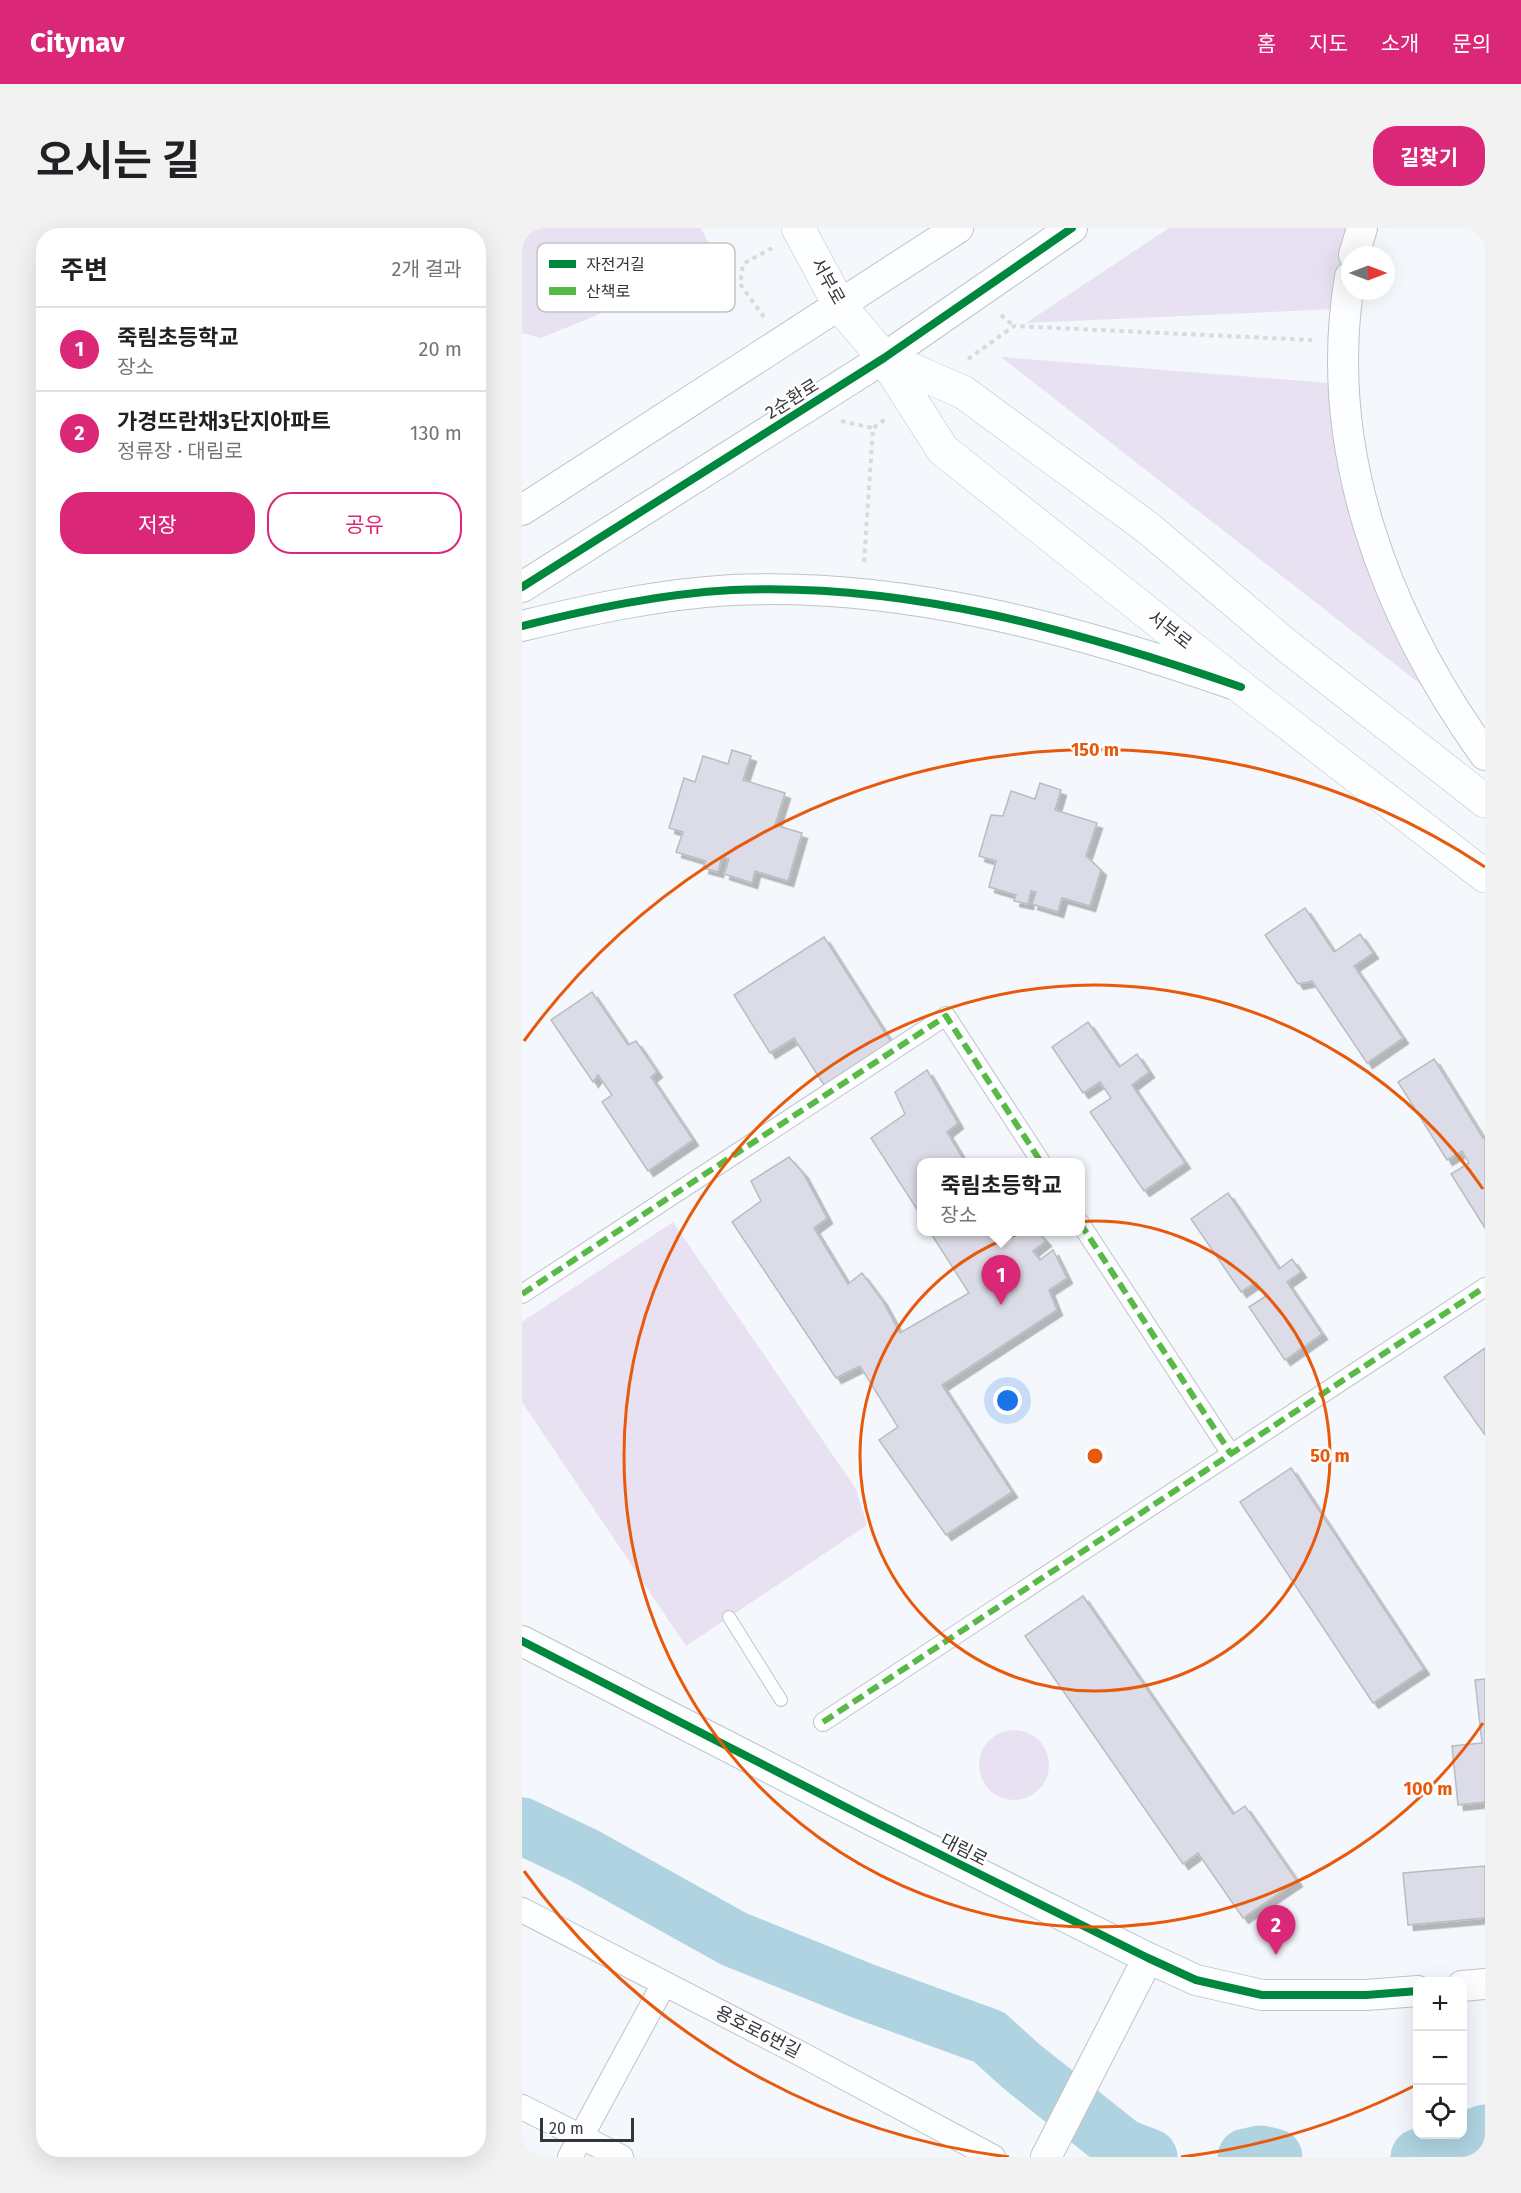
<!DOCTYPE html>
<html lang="ko">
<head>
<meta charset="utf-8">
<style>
  body { margin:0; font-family:"Fira Sans","Noto Sans KR",sans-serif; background:#f2f2f2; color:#202124 }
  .controls { position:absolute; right:18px; bottom:18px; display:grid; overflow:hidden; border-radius:12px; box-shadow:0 6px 24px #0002 }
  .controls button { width:54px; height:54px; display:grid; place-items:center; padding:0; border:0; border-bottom:2px solid #e0e0e0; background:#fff; color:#202124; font:30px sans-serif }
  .compass { position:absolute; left:819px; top:18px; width:54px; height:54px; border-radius:50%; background:#fff; box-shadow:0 6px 24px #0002; rotate:90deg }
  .scale { position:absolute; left:18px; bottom:15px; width:94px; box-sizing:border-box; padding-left:6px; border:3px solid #34363a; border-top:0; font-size:16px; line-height:21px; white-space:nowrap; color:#34363a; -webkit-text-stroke:4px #fff; paint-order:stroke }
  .you { position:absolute; left:486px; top:1173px; width:21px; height:21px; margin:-15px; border:4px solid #fff; border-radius:50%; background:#1a73e8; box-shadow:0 0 0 9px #1a73e833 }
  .badge { display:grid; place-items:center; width:39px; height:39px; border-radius:50%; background:#db2777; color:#fff; font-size:20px; font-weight:700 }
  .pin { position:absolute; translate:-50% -50px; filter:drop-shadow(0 2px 3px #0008) }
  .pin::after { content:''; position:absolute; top:32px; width:21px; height:18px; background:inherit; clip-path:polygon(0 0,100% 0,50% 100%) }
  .popup { position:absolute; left:395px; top:930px; width:168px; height:78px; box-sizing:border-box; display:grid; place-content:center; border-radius:12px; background:#fff; filter:drop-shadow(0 2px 4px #0005); font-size:20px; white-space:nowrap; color:#757577 }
  .popup b { font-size:22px; color:#202124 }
  .popup::after { content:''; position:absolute; left:50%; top:100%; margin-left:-12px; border:12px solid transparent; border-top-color:#fff }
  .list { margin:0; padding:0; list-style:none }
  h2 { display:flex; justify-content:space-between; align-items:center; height:78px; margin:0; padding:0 24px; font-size:26px }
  h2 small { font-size:20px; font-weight:400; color:#757577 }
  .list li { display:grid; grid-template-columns:39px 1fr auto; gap:18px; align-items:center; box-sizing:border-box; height:84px; padding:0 24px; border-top:2px solid #e0e0e0 }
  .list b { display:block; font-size:22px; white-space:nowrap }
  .list p { margin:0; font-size:20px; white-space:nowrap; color:#757577 }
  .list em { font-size:20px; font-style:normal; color:#757577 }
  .actions { display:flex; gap:12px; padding:18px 24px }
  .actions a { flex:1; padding:14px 0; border:2px solid #db2777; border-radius:24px; text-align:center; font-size:21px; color:#db2777 }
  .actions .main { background:#db2777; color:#fff }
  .icon { flex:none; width:33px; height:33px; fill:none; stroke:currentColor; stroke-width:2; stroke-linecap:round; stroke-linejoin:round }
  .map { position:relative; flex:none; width:963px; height:1929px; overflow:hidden; border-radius:24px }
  header { display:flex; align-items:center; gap:36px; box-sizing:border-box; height:84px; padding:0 30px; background:#db2777; color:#fff }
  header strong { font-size:28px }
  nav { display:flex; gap:33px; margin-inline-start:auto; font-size:21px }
  .intro { display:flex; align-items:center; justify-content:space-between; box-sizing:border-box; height:144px; padding:0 36px }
  h1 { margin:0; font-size:42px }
  .button { padding:15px 27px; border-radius:24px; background:#db2777; color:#fff; font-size:21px; font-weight:700 }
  main { display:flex; gap:36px; padding:0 36px }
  aside { flex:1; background:#fff; border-radius:24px; box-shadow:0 6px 24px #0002 }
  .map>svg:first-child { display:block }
</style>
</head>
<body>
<header>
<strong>Citynav</strong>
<nav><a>홈</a><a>지도</a><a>소개</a><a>문의</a></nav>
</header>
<div class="intro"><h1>오시는 길</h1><a class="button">길찾기</a></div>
<main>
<aside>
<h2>주변<small>2개 결과</small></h2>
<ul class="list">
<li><span class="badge">1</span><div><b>죽림초등학교</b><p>장소</p></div><em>20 m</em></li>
<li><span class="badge">2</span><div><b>가경뜨란채3단지아파트</b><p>정류장 · 대림로</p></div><em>130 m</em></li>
</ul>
<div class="actions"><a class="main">저장</a><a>공유</a></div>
</aside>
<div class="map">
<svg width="963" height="1929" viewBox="0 0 963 1929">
  <defs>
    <filter id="shadow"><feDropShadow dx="5.5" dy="5.5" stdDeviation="0" flood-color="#0004"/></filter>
  </defs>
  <rect width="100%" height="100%" fill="#f4f7fc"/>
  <g fill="#e8e1f2">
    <polygon points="0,0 179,0 197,37 19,110 0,105"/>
    <polygon points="647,0 833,0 814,81 504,95"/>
    <polygon points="479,129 819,156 911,466"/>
    <polygon points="151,994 334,1261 345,1297 164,1418 0,1174 0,1094"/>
    <circle cx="492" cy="1537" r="35"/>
  </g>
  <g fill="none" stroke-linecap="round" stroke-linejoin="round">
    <g stroke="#afd3e1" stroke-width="57">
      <polyline points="0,1598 63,1628 212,1711 341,1763 467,1809 499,1838 601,1919 627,1929"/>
      <polyline points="724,1929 739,1926 752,1929"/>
      <polyline points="897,1929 963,1905"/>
    </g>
  </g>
  <g fill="#dbdce7" stroke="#babcc0" stroke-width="1.5" filter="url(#shadow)">
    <polygon points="210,522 229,528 221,552 263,565 253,597 280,605 266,653 233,643 230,655 202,646 207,631 200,629 196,644 181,640 184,633 154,624 161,604 147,600 162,550 173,554 181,528 206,536"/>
    <polygon points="518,555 539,562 533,582 575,595 564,628 579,642 568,678 540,670 536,684 510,676 514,664 509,663 506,676 492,673 494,667 467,659 474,633 457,628 469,587 481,588 489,563 513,571"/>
    <polygon points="783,680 812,724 838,706 851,725 832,738 881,810 845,835 790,753 776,756 743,707"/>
    <polygon points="302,709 369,814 302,857 272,810 248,825 212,767"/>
    <polygon points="70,764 106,817 114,813 135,844 129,849 171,912 126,943 80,874 90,867 76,847 71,854 29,792"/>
    <polygon points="566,794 597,839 615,826 627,844 610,857 663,935 622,963 568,884 589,870 578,854 561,865 530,819"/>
    <polygon points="912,831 961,910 963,908 963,1000 929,946 947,935 940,923 925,932 876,854"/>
    <polygon points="405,842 436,895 425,904 443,934 400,934 400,989 349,910 383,886 373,864"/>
    <polygon points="267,929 281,945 305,990 292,1000 326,1056 340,1045 360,1072 378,1105 447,1065 408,1004 516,1004 524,1013 511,1023 518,1032 531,1022 545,1050 527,1062 535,1082 420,1157 490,1264 424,1307 357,1212 376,1199 338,1138 314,1150 210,994 239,973 229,953"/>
    <polygon points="706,965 757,1041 770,1031 779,1044 765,1054 800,1106 763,1132 727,1079 744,1068 734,1054 719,1064 669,991"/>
    <polygon points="963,1120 963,1207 922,1149"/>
    <polygon points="769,1240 902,1441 851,1475 718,1274"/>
    <polygon points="561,1368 711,1586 723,1578 775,1653 721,1690 676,1625 661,1636 503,1408"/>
    <polygon points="963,1451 963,1574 936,1577 930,1518 960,1515 953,1452"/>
    <polygon points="963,1638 963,1690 886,1697 881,1645"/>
  </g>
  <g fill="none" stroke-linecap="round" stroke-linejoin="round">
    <defs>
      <polyline id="service" points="207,1389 259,1472"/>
      <g id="pedestrian">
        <polyline points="558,995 709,1226"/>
        <polyline points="0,1066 424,788 519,934"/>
        <polyline points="301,1494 963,1059"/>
      </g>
      <g id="minor">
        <polyline points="0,1682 279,1826 471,1929"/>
        <polyline points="0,1879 99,1929"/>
        <polyline points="48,1929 138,1763"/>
      </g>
      <g id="tertiary">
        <polyline points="832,27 840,0"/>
        <path d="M828,49C799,221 864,389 963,527"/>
        <polyline points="0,282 436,0"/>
        <polyline points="0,359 362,130 550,0"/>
        <path d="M0,398C69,381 139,366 210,362C381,354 551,401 711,456"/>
        <polyline points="0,1413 351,1593 626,1730 674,1752 740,1767 844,1767 896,1763"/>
        <polyline points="940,1758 963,1756"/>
        <polyline points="524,1929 626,1730"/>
      </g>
      <g id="secondary">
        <polyline points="276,0 318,78 362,130 421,222 719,459 963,648"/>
        <polyline points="362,130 441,164 626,300 764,417 963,573"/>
      </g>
    </defs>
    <use href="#service" stroke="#c0c2c6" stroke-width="14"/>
    <use href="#pedestrian" stroke="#c0c2c6" stroke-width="20"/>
    <use href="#minor" stroke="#c0c2c6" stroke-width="26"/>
    <use href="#tertiary" stroke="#c0c2c6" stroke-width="32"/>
    <use href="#secondary" stroke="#c0c2c6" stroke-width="34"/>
    <g stroke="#d9dadc" stroke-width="4" stroke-dasharray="4.5 4.5" stroke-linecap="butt">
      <polyline points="479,87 492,98"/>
      <polyline points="242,89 218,56 221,36 250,20"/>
      <polyline points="446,131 492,98 790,112"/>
      <polyline points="319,193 351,200"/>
      <polyline points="342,334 351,200 365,190"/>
    </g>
    <use href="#service" stroke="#fdfeff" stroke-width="12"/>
    <use href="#pedestrian" stroke="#fdfeff" stroke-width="18"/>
    <use href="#minor" stroke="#fdfeff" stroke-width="24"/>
    <use href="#tertiary" stroke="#fdfeff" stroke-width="30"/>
    <use href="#secondary" stroke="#fdfeff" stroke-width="33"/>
    <g stroke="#58b947" stroke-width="6" stroke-dasharray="12 6" stroke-linecap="butt">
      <polyline points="558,995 709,1226"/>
      <polyline points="0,1066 424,788 519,934"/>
      <polyline points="301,1494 963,1059"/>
    </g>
    <defs>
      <g id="cycleway">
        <polyline points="0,359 362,130 550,0"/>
        <path d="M0,398C69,381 138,366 210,362C384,354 557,403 719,459"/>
        <polyline points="0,1413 351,1593 626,1730 674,1752 740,1767 844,1767 896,1763"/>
      </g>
    </defs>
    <use href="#cycleway" stroke="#fff" stroke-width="11"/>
    <use href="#cycleway" stroke="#00873e" stroke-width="8"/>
  </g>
  <g fill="none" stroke="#e8590c" stroke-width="3">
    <circle cx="573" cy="1228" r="235"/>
    <path d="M961 1495A471 471 0 1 1 961 961"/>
    <path d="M894 1857A706 706 0 0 1 659 1929M487 1929A706 706 0 0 1 2 1643M2 813A706 706 0 0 1 963 639"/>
  </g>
  <g text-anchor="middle" stroke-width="5" stroke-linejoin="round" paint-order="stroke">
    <g font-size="18" fill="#34363a" stroke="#fff">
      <text transform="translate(306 53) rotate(61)" y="6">서부로</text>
      <text transform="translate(270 171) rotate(-32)" y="6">2순환로</text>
      <text transform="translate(648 402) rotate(38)" y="6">서부로</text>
      <text transform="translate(442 1622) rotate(27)" y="6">대림로</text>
      <text transform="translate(236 1804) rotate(27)" y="6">용호로6번길</text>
    </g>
  </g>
  <rect x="15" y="15" width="198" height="69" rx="9" fill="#fff" stroke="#c2c3c4" stroke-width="1.5"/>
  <rect x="27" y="32" width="27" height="8" fill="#00873e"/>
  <rect x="27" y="59" width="27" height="8" fill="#58b947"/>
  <g font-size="16" fill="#34363a">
    <text x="64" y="42">자전거길</text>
    <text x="64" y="69">산책로</text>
  </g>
  <circle cx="573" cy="1228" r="9" fill="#e8590c" stroke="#fff" stroke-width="3"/>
  <g font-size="18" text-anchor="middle" font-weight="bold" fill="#e8590c" stroke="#fff" stroke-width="5" stroke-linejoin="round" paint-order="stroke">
    <text x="573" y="528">150 m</text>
    <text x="808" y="1234">50 m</text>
    <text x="906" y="1567">100 m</text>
  </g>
</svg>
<div class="controls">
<button>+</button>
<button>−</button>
<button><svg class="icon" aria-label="locate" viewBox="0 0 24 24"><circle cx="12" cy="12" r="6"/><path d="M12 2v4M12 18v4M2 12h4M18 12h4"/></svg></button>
</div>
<svg class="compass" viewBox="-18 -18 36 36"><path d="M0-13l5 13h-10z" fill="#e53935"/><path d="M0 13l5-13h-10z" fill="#757577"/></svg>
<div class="scale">20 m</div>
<div class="you"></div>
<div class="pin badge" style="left:479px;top:1077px">1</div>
<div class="popup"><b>죽림초등학교</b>장소</div>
<div class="pin badge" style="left:754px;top:1727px">2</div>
</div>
</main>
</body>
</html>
